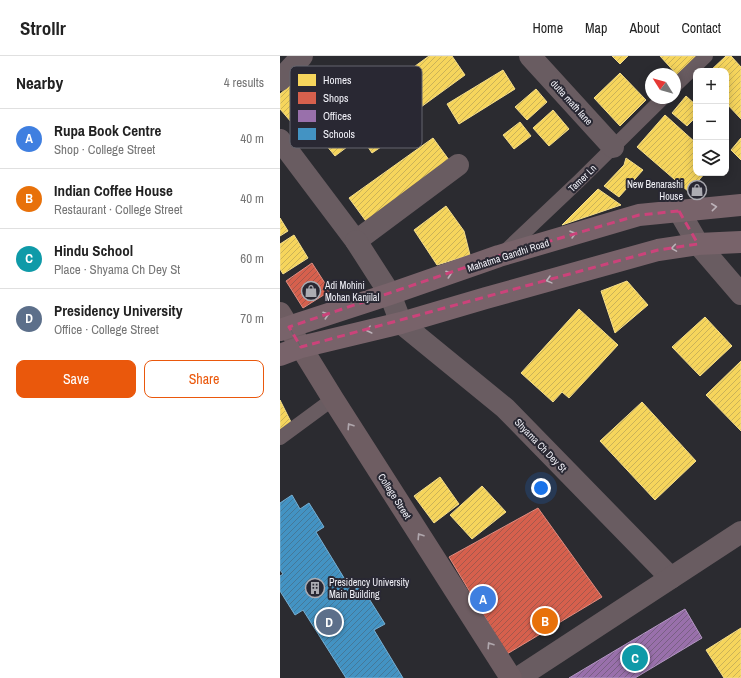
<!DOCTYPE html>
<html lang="en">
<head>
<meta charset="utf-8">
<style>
  body { margin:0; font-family:"Archivo Narrow",sans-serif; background:#f6f6f6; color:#222 }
  .controls { position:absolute; right:12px; top:12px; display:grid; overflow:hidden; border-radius:8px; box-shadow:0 2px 10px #0003 }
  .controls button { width:36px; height:36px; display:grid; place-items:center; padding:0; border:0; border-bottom:1px solid #e0e0e0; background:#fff; color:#222; font:20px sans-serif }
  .compass { position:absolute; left:365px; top:12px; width:36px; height:36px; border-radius:50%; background:#fff; box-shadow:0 2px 10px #0003; rotate:307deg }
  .you { position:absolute; left:261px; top:432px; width:14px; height:14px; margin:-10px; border:3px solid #fff; border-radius:50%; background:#1a73e8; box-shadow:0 0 0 6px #1a73e833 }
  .badge { display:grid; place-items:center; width:26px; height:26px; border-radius:50%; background:#ea580c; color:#fff; font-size:13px; font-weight:700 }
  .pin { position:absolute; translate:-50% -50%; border:2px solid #fff; box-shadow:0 1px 4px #0006 }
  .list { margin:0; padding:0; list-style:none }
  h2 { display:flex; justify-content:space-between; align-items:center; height:52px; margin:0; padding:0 16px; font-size:17px }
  h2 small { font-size:13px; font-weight:400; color:#767676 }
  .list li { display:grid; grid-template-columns:26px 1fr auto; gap:12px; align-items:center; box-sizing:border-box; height:60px; padding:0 16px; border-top:1px solid #e0e0e0 }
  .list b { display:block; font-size:15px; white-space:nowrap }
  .list p { margin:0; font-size:13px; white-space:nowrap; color:#767676 }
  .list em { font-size:13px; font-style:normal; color:#767676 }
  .actions { display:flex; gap:8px; padding:12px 16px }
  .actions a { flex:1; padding:9px 0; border:1px solid #ea580c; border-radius:8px; text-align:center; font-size:14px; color:#ea580c }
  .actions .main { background:#ea580c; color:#fff }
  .icon { flex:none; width:22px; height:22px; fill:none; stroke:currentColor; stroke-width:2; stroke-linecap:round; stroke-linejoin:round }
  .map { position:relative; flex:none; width:461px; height:622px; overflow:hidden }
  header { display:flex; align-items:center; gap:24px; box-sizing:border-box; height:56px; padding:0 20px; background:#fff; border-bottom:1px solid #e0e0e0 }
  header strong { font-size:19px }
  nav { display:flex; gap:22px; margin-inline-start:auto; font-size:14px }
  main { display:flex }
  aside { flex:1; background:#fff }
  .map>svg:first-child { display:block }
</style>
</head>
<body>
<header>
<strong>Strollr</strong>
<nav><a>Home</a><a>Map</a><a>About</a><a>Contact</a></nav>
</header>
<main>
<aside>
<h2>Nearby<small>4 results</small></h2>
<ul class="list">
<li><span class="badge" style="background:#3f7fe0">A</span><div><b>Rupa Book Centre</b><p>Shop · College Street</p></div><em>40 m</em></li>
<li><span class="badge" style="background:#e8710a">B</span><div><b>Indian Coffee House</b><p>Restaurant · College Street</p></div><em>40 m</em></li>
<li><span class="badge" style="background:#0f9aa8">C</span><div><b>Hindu School</b><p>Place · Shyama Ch Dey St</p></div><em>60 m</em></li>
<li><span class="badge" style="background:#5c6f8a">D</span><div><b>Presidency University</b><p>Office · College Street</p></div><em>70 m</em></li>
</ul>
<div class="actions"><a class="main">Save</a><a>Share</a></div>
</aside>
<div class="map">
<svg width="461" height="622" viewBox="0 0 461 622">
  <defs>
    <pattern id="homes-hatch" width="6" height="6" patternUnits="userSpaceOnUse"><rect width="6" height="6" fill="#f6d55c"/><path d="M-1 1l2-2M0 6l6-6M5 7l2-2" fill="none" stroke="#cab258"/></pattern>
    <pattern id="shops-hatch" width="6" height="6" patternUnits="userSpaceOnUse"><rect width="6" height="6" fill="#d6604d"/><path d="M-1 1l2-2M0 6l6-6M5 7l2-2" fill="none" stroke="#a4584c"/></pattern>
    <pattern id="offices-hatch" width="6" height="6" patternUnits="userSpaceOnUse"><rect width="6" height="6" fill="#9970ab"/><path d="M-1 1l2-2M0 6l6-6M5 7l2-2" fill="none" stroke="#796084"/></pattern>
    <pattern id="schools-hatch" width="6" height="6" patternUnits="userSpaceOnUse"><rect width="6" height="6" fill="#4393c3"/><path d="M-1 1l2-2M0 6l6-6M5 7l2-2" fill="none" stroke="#457999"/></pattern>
  </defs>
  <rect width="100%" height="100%" fill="#2b2b30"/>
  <g fill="url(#homes-hatch)" stroke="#f4dd8b">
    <polygon points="149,0 172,0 185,19 141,51 120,21"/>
    <polygon points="332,0 348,0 340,8"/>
    <polygon points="380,0 421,0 399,21"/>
    <polygon points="446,0 451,0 461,11 461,63 446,47 446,15 430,15"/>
    <polygon points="223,14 235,33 179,68 167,48"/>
    <polygon points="340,17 366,44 340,70 314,42"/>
    <polygon points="20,21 51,58 24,81 0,53 0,38"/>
    <polygon points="256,33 267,46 247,64 235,51"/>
    <polygon points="96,39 122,77 92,97 67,60"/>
    <polygon points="406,40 416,49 416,61 407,70 392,57"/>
    <polygon points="273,54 289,73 269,90 253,72"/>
    <polygon points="385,59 416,87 416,117 425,117 409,136 357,91"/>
    <polygon points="58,63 75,85 55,100 37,78"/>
    <polygon points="240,66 251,80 234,93 223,79"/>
    <polygon points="153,82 172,108 88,168 69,142"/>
    <polygon points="461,82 461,104 451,94"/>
    <polygon points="346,102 363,114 339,141 324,130 344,109"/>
    <polygon points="318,133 341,149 282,169"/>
    <polygon points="166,150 184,175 190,199 157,209 134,174"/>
    <polygon points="0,162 8,175 0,180"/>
    <polygon points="14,179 28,202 3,218 0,213 0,188"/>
    <polygon points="347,225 368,249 335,277 321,235"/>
    <polygon points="299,253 338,289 289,342 282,336 273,346 241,317"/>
    <polygon points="425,261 452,290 420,320 392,291"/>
    <polygon points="461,305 461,375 426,339"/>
    <polygon points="0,344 13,370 0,377"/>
    <polygon points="362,346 416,405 375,444 320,385"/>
    <polygon points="160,421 179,448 154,467 134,440"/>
    <polygon points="202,430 226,456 192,483 170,459"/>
    <polygon points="461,572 461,622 444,622 426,594"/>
  </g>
  <g fill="url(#shops-hatch)" stroke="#de8c80">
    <polygon points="32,207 50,235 23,252 6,225"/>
    <polygon points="258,452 322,541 227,598 169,501"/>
  </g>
  <polygon fill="url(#offices-hatch)" stroke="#b397c2" points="405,553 422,582 355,622 289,622"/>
  <polygon fill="url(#schools-hatch)" stroke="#77afd3" points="12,439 20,453 29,447 44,471 36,476 72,535 81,530 105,568 94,574 123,622 66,622 23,554 15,559 0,535 0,520 3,518 0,514 0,447"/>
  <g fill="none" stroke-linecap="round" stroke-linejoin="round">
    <g stroke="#695c61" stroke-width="14">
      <polyline points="395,30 426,0"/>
      <polyline points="224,196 299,125 383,42"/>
      <polyline points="0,382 53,343"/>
    </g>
    <g stroke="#695c61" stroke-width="22">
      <polyline points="250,0 333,91"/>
      <polyline points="0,24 22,0"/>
      <polyline points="0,84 76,185 178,109"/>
      <polyline points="399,155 418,188 461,238"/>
      <polyline points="76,185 110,238 121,267 225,352 391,522"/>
      <polyline points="238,622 461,476"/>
    </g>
    <polyline stroke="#6e5d62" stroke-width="22" points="0,257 53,343 231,622"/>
    <g stroke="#78636a" stroke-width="22">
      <polyline points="0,274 18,268 110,238 219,200 359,159 461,149"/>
      <polyline points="0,299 21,291 121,267 206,242 378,194 418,188 461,186"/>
    </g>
    <polyline stroke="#676166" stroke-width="1" points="9,271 21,291"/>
  </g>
  <defs><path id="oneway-chevron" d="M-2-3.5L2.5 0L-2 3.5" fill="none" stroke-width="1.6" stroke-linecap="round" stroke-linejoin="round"/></defs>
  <g stroke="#bbb1b8">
    <use href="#oneway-chevron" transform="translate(434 151) rotate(-6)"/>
    <use href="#oneway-chevron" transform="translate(293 178) rotate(-16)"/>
    <use href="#oneway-chevron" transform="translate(394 192) rotate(171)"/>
    <use href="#oneway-chevron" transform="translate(169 218) rotate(-19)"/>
    <use href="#oneway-chevron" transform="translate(269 224) rotate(165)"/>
    <use href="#oneway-chevron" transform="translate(46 259) rotate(-18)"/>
    <use href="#oneway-chevron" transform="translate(89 274) rotate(166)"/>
  </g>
  <g stroke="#b0a7ad">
    <use href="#oneway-chevron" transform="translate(70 370) rotate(-123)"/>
    <use href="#oneway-chevron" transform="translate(140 480) rotate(-123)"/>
    <use href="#oneway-chevron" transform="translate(210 589) rotate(-123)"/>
  </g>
  <path fill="none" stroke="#cb437a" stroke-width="3" stroke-dasharray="8 5" stroke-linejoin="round" d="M399,155L418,188L378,194L21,291L9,271L219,200L359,159Z"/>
  <defs>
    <symbol id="shop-ring" viewBox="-11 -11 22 22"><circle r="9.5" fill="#292833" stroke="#acacb2" stroke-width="1.5"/><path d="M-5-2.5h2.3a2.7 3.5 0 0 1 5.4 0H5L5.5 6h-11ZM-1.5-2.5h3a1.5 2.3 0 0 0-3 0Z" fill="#acacb2"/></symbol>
    <symbol id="building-ring" viewBox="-11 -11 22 22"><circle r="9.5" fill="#292833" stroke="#acacb2" stroke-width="1.5"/><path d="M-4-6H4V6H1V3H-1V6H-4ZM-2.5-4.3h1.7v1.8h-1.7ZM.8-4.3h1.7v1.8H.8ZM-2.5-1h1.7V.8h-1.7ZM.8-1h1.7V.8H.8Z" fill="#acacb2"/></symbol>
  </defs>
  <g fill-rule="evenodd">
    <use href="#shop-ring" x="406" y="123" width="22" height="22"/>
    <use href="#shop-ring" x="20" y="224" width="22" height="22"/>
    <use href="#building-ring" x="24" y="521" width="22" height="22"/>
  </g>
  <g text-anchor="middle" stroke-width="4" stroke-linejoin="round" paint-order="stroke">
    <g font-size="10" fill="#f1f1f8" stroke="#292833">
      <text transform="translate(292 46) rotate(48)" y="4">dutta math lane</text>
      <text transform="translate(302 122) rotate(-44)" y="4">Tamer Ln</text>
      <text transform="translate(228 199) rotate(-18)" y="4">Mahatma Gandhi Road</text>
      <text transform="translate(261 389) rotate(46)" y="4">Shyama Ch Dey St</text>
      <text transform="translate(115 440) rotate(57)" y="4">College Street</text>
    </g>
    <g font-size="10" fill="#f1f1f8" stroke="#292833" text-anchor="start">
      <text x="403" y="132" text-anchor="end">New Benarashi<tspan x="403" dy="12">House</tspan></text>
      <text x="45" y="233">Adi Mohini<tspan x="45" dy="12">Mohan Kanjilal</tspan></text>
      <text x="49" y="530">Presidency University<tspan x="49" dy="12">Main Building</tspan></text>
    </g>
  </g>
  <rect x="10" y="10" width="132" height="82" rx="6" fill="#292833" stroke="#65646e" stroke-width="1"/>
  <rect x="18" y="18" width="18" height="12" fill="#f6d55c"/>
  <rect x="18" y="36" width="18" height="12" fill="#d6604d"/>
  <rect x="18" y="54" width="18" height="12" fill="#9970ab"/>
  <rect x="18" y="72" width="18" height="12" fill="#4393c3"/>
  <g font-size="11" fill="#f1f1f8">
    <text x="43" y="28">Homes</text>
    <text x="43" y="46">Shops</text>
    <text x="43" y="64">Offices</text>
    <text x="43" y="82">Schools</text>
  </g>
</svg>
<div class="controls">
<button>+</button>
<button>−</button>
<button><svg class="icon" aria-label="layers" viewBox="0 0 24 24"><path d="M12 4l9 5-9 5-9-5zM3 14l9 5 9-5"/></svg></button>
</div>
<svg class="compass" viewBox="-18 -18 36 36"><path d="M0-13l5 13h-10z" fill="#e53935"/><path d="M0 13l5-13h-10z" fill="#767676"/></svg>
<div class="you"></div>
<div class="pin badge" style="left:203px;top:543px;background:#3f7fe0">A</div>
<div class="pin badge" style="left:265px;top:565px;background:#e8710a">B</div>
<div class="pin badge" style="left:355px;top:602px;background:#0f9aa8">C</div>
<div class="pin badge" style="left:49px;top:566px;background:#5c6f8a">D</div>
</div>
</main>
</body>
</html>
